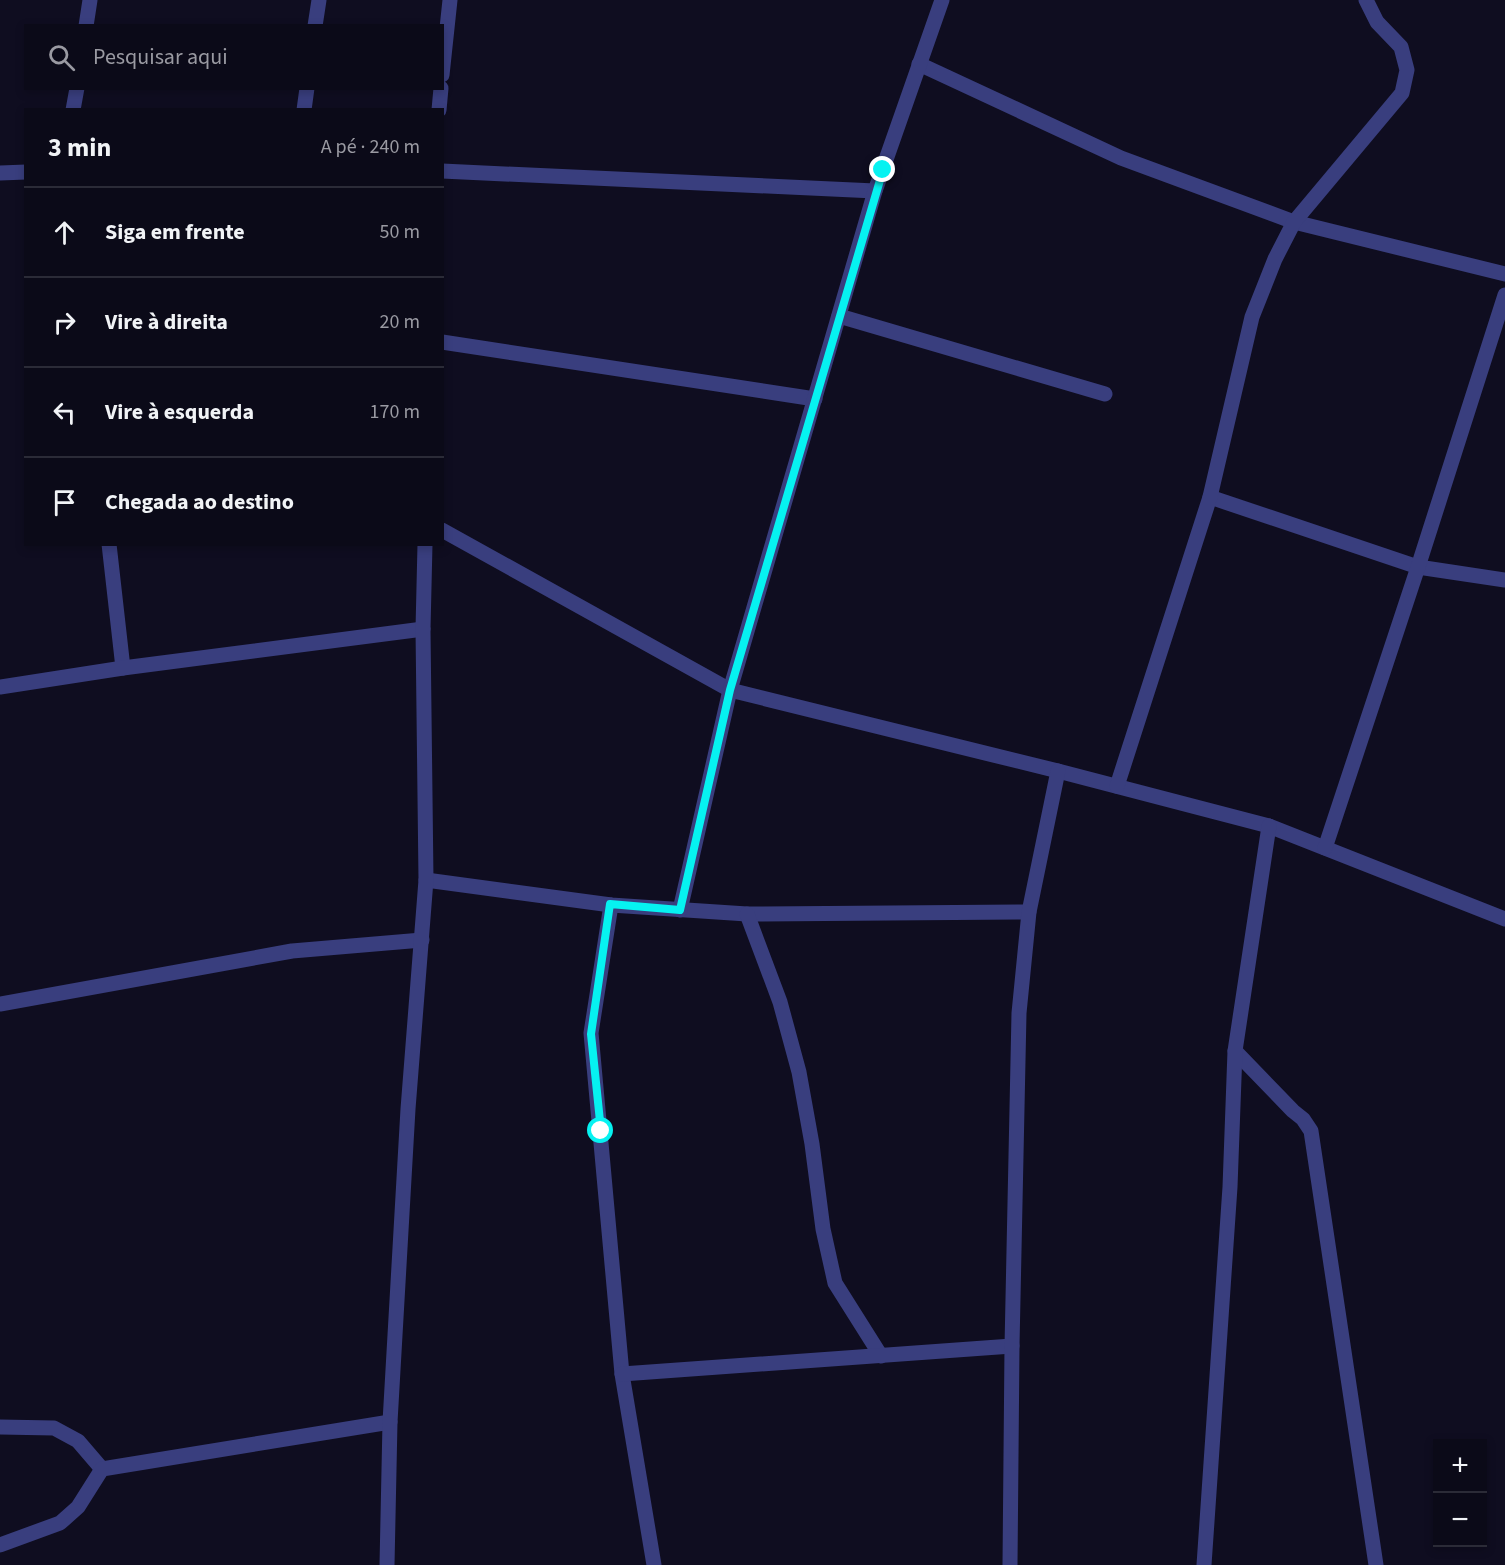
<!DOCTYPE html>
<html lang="pt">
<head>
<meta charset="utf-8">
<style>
  body { margin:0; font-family:"Source Sans 3",sans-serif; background:#141321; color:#f1f3f6 }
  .controls { position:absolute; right:18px; bottom:18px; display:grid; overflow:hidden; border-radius:0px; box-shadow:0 3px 9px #0003 }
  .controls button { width:54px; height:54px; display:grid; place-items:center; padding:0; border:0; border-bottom:2px solid #2b2b37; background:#0b0a18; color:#f1f3f6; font:30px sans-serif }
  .stop { position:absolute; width:18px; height:18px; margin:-14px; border:4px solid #06f2f1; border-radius:50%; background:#fff }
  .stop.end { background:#06f2f1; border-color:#fff; box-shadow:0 2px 6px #0008 }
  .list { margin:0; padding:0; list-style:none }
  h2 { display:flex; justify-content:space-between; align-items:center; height:78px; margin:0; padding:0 24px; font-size:26px }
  h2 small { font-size:20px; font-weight:400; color:#9a9aa2 }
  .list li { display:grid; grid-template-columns:39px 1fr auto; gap:18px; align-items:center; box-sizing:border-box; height:90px; padding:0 24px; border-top:2px solid #2b2b37 }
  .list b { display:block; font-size:22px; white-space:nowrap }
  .list em { font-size:20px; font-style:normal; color:#9a9aa2 }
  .icon { flex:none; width:33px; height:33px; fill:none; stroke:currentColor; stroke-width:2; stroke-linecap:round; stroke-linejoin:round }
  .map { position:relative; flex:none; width:1505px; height:1565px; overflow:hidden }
  .search { position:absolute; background:#0b0a18; box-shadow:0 3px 9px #0003; left:24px; top:24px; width:420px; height:66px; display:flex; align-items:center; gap:15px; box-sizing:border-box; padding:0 21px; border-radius:0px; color:#9a9aa2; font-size:22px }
  .panel { position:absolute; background:#0b0a18; box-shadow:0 3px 9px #0003; left:24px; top:108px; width:420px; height:438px; border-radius:0px }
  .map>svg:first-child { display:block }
</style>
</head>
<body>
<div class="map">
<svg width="1505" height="1565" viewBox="0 0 1505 1565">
  <rect width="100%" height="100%" fill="#0f0d20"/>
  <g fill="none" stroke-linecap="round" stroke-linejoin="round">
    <g stroke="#393e7e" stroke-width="15">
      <polyline points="86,26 90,0"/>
      <polyline points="315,26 319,0"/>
      <polyline points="919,64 1121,158 1294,222 1505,274"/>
      <polyline points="442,75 450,0"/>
      <polyline points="73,110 77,88"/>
      <polyline points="304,110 307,88"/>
      <polyline points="439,110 441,88"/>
      <polyline points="442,171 875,191"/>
      <polyline points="0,173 26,172"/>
      <polyline points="839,316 1105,394"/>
      <polyline points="442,342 815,399"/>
      <polyline points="1210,497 1418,567 1505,580"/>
      <polyline points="442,530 730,690 1058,771 1269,826 1505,919"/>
      <polyline points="109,544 123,668"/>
      <polyline points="0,687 123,668 423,629"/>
      <polyline points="1117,786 1210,497 1252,317 1275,259 1294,222 1402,93 1407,70 1401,47 1377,22 1366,0"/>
      <polyline points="1325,848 1418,567 1505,295"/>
      <polyline points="426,880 611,905 747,914 1029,912"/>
      <polyline points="611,905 591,1033 622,1374 654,1565"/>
      <polyline points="680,910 730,690 875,191 942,0"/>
      <polyline points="747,914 780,1002 799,1072 812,1144 823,1229 835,1283 881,1356"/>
      <polyline points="0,1004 292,951 422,940"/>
      <polyline points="1235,1051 1293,1111 1303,1119 1311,1131 1376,1565"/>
      <polyline points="622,1374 1012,1346"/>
      <polyline points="0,1427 54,1428 78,1441 102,1469"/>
      <polyline points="0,1545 60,1523 78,1507 102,1469 390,1422"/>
      <polyline points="387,1565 390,1422 408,1109 426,880 423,629 425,544"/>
      <polyline points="1010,1565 1012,1346 1019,1013 1029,912 1058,771"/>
      <polyline points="1204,1565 1230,1187 1235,1051 1269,826"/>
    </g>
  </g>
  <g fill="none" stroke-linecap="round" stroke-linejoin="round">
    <polyline stroke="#06f2f1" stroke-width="8" points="601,1131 591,1034 610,904 680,910 730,690 883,170"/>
  </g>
</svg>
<div class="controls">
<button>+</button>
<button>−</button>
</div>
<div class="stop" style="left:601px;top:1131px"></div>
<div class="stop end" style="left:883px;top:170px"></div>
<div class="search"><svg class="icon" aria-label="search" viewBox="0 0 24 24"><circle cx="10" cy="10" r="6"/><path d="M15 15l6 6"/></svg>Pesquisar aqui</div>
<section class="panel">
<h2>3 min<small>A pé · 240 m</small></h2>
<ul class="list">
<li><svg class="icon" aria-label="ahead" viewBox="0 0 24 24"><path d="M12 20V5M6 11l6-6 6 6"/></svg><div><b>Siga em frente</b></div><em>50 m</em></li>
<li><svg class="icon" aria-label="right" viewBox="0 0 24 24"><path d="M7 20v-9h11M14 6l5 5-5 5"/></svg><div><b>Vire à direita</b></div><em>20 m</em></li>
<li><svg class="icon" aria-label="left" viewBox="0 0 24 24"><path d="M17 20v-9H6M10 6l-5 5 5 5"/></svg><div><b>Vire à esquerda</b></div><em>170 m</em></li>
<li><svg class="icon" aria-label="arrive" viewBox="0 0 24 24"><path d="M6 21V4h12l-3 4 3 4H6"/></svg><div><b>Chegada ao destino</b></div></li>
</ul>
</section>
</div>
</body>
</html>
